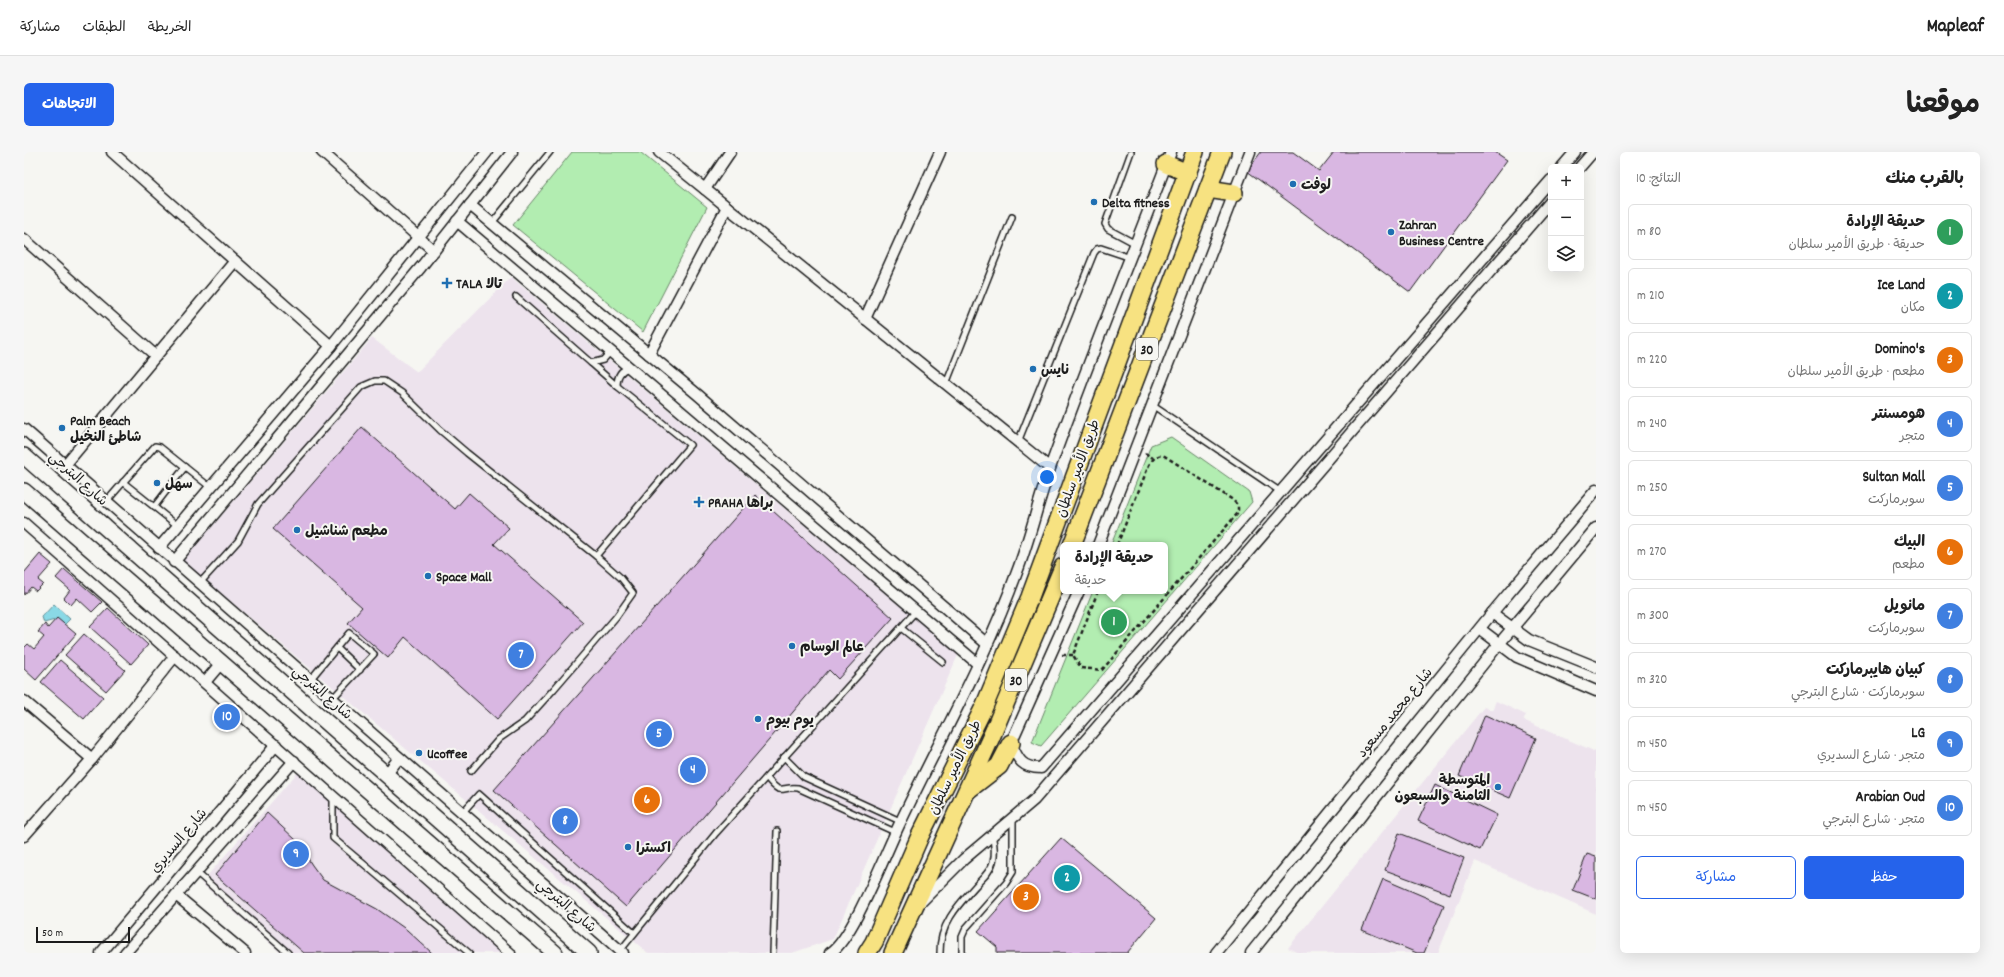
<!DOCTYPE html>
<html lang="ar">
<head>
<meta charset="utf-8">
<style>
  body { margin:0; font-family:Dekko,"Playpen Sans Arabic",sans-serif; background:#f6f6f6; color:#222; direction:rtl }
  .controls { position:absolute; right:12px; top:12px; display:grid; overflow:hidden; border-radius:6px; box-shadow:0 4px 16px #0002 }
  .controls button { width:36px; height:36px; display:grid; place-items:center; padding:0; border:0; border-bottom:1px solid #e0e0e0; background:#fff; color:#222; font:20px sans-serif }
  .scale { position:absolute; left:12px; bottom:10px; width:94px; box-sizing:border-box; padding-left:4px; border:2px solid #1c1c1c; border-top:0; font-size:11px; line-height:14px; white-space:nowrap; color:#1c1c1c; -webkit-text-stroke:3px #f6f6f2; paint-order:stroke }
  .you { position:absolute; left:1023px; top:325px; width:14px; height:14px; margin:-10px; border:3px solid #fff; border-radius:50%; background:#1a73e8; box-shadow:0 0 0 6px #1a73e833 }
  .badge { display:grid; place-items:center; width:26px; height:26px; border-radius:50%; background:#2563eb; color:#fff; font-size:13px; font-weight:700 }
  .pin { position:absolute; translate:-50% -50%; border:2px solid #fff; box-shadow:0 1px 4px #0006 }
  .popup { position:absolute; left:1036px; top:390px; width:108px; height:52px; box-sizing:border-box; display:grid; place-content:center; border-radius:6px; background:#fff; filter:drop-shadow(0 1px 3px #0005); font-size:13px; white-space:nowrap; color:#767676 }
  .popup b { font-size:15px; color:#222 }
  .popup::after { content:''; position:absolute; left:50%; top:100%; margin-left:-8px; border:8px solid transparent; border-top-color:#fff }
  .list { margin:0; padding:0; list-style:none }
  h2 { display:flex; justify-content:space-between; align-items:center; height:52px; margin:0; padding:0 16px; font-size:17px }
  h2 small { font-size:13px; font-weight:400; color:#767676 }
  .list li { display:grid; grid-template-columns:26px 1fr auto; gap:12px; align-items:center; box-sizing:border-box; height:56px; margin:0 8px 8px; padding:0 8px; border:1px solid #e0e0e0; border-radius:6px }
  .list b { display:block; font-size:15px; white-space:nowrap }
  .list p { margin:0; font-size:13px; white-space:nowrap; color:#767676 }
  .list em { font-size:13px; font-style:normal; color:#767676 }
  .actions { display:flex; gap:8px; padding:12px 16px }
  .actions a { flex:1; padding:9px 0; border:1px solid #2563eb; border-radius:6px; text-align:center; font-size:14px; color:#2563eb }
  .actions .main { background:#2563eb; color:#fff }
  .icon { flex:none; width:22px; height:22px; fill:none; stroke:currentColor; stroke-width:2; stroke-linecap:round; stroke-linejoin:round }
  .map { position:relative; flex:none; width:1572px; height:801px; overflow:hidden; direction:ltr; border-radius:6px }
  header { display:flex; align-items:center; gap:24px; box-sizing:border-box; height:56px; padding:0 20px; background:#fff; border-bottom:1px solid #e0e0e0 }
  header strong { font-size:19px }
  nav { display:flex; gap:22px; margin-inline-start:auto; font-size:14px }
  .intro { display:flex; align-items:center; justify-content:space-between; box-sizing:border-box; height:96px; padding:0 24px }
  h1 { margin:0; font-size:28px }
  .button { padding:10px 18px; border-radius:6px; background:#2563eb; color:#fff; font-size:14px; font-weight:700 }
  main { display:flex; gap:24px; padding:0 24px }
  aside { flex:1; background:#fff; border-radius:6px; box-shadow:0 4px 16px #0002 }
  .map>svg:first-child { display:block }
</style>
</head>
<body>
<header>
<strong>Mapleaf</strong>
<nav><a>الخريطة</a><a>الطبقات</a><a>مشاركة</a></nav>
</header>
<div class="intro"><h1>موقعنا</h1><a class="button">الاتجاهات</a></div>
<main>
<aside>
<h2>بالقرب منك<small>النتائج: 10</small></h2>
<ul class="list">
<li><span class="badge" style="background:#2e9e5b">1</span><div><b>حديقة الإرادة</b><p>حديقة · طريق الأمير سلطان</p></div><em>80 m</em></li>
<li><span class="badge" style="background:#0f9aa8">2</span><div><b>Ice Land</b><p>مكان</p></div><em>210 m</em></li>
<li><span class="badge" style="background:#e8710a">3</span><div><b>Domino's</b><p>مطعم · طريق الأمير سلطان</p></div><em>220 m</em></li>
<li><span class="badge" style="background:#3f7fe0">4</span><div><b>هومسنتر</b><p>متجر</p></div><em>240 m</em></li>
<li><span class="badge" style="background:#3f7fe0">5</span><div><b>Sultan Mall</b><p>سوبرماركت</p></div><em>250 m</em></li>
<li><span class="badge" style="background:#e8710a">6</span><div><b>البيك</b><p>مطعم</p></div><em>270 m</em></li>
<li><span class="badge" style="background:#3f7fe0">7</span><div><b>مانويل</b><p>سوبرماركت</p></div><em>300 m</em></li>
<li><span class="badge" style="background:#3f7fe0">8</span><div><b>كبيان هايبرماركت</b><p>سوبرماركت · شارع البترجي</p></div><em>320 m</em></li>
<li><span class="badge" style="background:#3f7fe0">9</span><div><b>LG</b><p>متجر · شارع السديري</p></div><em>450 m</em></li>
<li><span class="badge" style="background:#3f7fe0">10</span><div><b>Arabian Oud</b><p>متجر · شارع البترجي</p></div><em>450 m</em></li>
</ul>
<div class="actions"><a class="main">حفظ</a><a>مشاركة</a></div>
</aside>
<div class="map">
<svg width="1572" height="801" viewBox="0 0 1572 801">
  <rect width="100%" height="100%" fill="#f6f6f2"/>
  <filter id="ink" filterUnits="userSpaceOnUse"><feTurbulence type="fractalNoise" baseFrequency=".025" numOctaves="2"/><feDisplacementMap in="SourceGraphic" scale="8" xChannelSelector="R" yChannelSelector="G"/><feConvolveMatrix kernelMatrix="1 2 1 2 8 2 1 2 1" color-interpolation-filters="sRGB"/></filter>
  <g filter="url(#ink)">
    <g fill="#ede3ed">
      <polygon points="487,125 934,503 809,787 768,801 624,801 159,409 348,186 393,220"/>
      <polygon points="1472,549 1502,563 1499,568 1572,600 1572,762 1451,709 1414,801 1274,801 1264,796 1460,555 1468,558"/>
      <polygon points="274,620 481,801 257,801 177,731"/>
    </g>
    <g fill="#b2edb1" stroke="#678466">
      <polygon points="548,0 616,0 683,55 619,180 489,73"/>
      <polygon points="1147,285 1225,340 1228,350 1017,594 1008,590 1069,439 1141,439 1141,393 1087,393 1127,293"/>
    </g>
    <polygon fill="#8ad9e6" stroke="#5e8d95" points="30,452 46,467 39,474 31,468 20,471 18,465"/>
    <g fill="#d9b7e2" stroke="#1c1c1c">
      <polygon points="1237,0 1269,0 1295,19 1310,0 1471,0 1483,8 1386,140 1223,19"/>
      <polygon points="338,275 431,357 445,341 485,376 470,392 559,470 473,567 381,485 364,506 324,471 338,455 249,377"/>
      <polygon points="731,343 869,466 814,527 805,518 602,755 470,638"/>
      <polygon points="16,402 28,412 14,428 19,432 12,439 7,435 0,443 0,421"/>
      <polygon points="40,417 78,450 68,460 53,446 47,453 40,446 46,438 32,426"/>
      <polygon points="84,456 124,493 107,512 66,475"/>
      <polygon points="33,466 52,482 12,528 0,517 0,496 4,492 10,497 20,485 14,480 21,472 24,476"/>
      <polygon points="60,482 101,518 82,539 41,503"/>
      <polygon points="36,508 79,545 60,567 17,530"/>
      <polygon points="1461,563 1512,586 1486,646 1435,624"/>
      <polygon points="1411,633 1473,663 1456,698 1394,669"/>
      <polygon points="243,661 272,688 288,713 299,728 353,757 383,778 408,801 280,801 191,723"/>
      <polygon points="1375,681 1440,706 1426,742 1361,718"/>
      <polygon points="1037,686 1132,766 1103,801 973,801 973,795 954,779"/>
      <polygon points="1563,702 1572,705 1572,747 1549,738"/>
      <polygon points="1359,727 1420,753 1400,801 1393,801 1338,778"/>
    </g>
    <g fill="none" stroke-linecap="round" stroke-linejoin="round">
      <defs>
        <g id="service">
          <polyline points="1107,0 1081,72 1084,77 1112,92"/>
          <polyline points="468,71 526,0"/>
          <polyline points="492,145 567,211"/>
          <path d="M587,199L579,208L567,211L593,234C593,225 596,218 605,216"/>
          <polyline points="922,232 988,65"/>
          <polyline points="1128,253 1257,340"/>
          <polyline points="994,290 1070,101 1073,97 1077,96 1107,106"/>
          <polyline points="99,330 154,374"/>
          <polyline points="82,350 131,294 136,295 186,335"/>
          <polyline points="130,355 161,315"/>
          <polyline points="175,432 214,389 234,352 337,235 351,229 360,229 378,241 416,278 443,301 572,404 666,293 593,234"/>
          <polyline points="877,476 919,510"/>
          <polyline points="313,496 336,518"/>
          <polyline points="286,528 325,481 350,502 308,547"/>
          <polyline points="760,605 780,625 876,669"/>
          <polyline points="447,619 475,587 501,569 530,537 592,465 609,441 597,426 572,404"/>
          <path d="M743,626C758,645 756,634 774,636L871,680"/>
          <polyline points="309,645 309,686 445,801"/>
          <polyline points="438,661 455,642 610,781"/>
          <polyline points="172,720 264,801"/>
          <polyline points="596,799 692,681 892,459"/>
          <polyline points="749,801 753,679"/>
          <path d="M916,801C915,771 937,750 955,730C961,724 967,718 969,710C972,701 970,691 968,682"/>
          <polyline points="938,801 938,785 942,776 982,731 989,720 989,666"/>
        </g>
        <g id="minor">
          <polyline points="88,0 307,194"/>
          <polyline points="298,0 410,99"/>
          <polyline points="635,0 1026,316"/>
          <polyline points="1538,15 1551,0"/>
          <polyline points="1556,15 1569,0"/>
          <polyline points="681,37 706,0"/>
          <polyline points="446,53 673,242 963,492"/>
          <polyline points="433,69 954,512"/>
          <polyline points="0,87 132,204"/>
          <polyline points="841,167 916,0"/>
          <polyline points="625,202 703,55"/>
          <polyline points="0,277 599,801"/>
          <polyline points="41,313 211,109"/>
          <polyline points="0,371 486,801"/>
          <polyline points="1074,393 1226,0"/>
          <polyline points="135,396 307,194 463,0"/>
          <polyline points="150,410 397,115 488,0"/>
          <path d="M1055,439L987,591C994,608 998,616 1017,616L1527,28"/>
          <polyline points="1468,461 1505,488 1572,515"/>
          <polyline points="1456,477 1493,505 1572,539"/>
          <polyline points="181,530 197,511"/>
          <polyline points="0,549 68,607"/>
          <polyline points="362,623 375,606"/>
          <polyline points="0,684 68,607 151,504"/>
          <polyline points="152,743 221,801"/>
          <polyline points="896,751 940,707 1010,648 1527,49"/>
          <polyline points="77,801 252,593"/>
          <polyline points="101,801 270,609"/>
          <path d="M806,801C829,788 864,694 878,667C917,585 962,506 993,420C1006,386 1014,350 1026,316C1064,210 1107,105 1147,0"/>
          <polyline points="1192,801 1473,455 1572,338"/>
          <polyline points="1227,801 1475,492 1572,376"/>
        </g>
        <g id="secondary">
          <polyline points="0,304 565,801"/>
          <polyline points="0,339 531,801"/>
        </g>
        <g id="primary">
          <polyline points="1142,12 1164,21"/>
          <polyline points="1184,37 1210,41"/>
          <polyline points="1048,393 1198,0"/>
          <polyline points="944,638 975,614 987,591"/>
          <polyline points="843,801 850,790 896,684 960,555 1006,445 1171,0"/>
          <polyline points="869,801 968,583 1039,415"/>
        </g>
      </defs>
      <use href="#service" stroke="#1c1c1c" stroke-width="8"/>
      <use href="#minor" stroke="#1c1c1c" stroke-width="13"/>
      <use href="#secondary" stroke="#1c1c1c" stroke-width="18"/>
      <use href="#primary" stroke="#1c1c1c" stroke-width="20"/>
      <g stroke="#1c1c1c" stroke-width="2.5" stroke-dasharray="4 3" stroke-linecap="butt">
        <polyline points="1121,301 1129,306"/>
        <path d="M1074,439L1049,503L1057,516L1078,518L1214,361V354L1209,348L1139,303C1131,304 1129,307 1125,313L1093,393"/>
        <polyline points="1038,503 1049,503"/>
      </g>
      <use href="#service" stroke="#f6f6f2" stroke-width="5"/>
      <use href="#minor" stroke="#f6f6f2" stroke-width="10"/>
      <use href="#secondary" stroke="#f6f6f2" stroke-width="15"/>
      <use href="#primary" stroke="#f7e281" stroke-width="17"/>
    </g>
  </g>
  <g fill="#1f6fb2" stroke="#f6f6f2" stroke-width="1.5">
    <circle cx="1269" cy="32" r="4"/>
    <circle cx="1070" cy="50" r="4"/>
    <circle cx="1367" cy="80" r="4"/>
    <path d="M421 125h4v4h4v4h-4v4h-4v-4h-4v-4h4z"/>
    <circle cx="1009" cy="217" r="4"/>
    <circle cx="38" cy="276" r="4"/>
    <circle cx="133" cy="331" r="4"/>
    <path d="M673 344h4v4h4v4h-4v4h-4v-4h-4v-4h4z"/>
    <circle cx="273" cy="378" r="4"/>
    <circle cx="404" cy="424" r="4"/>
    <circle cx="768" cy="494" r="4"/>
    <circle cx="734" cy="567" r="4"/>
    <circle cx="395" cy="601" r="4"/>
    <circle cx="1474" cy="635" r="4"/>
    <circle cx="604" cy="695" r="4"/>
  </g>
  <g text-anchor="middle" stroke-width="4" stroke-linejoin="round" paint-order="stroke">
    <g fill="#f6f6f2" stroke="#5d5d5c" stroke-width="1">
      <rect x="1112" y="186" width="22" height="22" rx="3"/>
      <rect x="981" y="517" width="22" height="22" rx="3"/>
    </g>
    <g font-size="13" font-weight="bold" fill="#1c1c1c">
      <text x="1123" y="202">30</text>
      <text x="992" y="533">30</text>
    </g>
    <g font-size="14" font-weight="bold" fill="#1c1c1c" stroke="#f6f6f2" text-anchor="start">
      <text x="1277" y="37">لوفت</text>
      <text x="1078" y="55">Delta fitness</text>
      <text x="1375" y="77">Zahran<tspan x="1375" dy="16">Business Centre</tspan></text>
      <text x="432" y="136">TALA تالا</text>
      <text x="1017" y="222">نايس</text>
      <text x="46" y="273">Palm Beach<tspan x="46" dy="16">شاطئ النخيل</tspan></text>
      <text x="141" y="336">سهل</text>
      <text x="684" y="355">PRAHA براها</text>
      <text x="281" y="383">مطعم شناشيل</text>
      <text x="412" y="429">Space Mall</text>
      <text x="776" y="499">عالم الوسام</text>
      <text x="742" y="572">يوم بيوم</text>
      <text x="403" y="606">Ucoffee</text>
      <text x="1466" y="632" text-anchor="end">المتوسطة<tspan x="1466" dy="16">الثامنة والسبعون</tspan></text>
      <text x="612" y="700">اكسترا</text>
    </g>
    <g font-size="14" fill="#1c1c1c" stroke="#f6f6f2">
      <text transform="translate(1053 316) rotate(-70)" y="5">طريق الأمير سلطان</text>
      <text transform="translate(55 326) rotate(42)" y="5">شارع البترجي</text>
      <text transform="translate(299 540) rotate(41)" y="5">شارع البترجي</text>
      <text transform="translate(1370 560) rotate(-51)" y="5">شارع محمد مسعود</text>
      <text transform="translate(930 615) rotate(-64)" y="5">طريق الأمير سلطان</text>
      <text transform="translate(154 688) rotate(-50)" y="5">شارع السديري</text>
      <text transform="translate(543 753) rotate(41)" y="5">شارع البترجي</text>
    </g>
  </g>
</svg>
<div class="controls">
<button>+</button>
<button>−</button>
<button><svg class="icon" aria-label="layers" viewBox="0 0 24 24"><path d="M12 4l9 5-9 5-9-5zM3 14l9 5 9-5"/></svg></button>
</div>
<div class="scale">50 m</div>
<div class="you"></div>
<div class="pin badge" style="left:1090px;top:470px;background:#2e9e5b">1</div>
<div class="popup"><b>حديقة الإرادة</b>حديقة</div>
<div class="pin badge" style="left:1043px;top:726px;background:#0f9aa8">2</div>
<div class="pin badge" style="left:1002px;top:745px;background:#e8710a">3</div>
<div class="pin badge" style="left:669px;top:618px;background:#3f7fe0">4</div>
<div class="pin badge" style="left:635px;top:582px;background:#3f7fe0">5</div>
<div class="pin badge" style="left:623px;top:648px;background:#e8710a">6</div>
<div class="pin badge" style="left:497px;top:503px;background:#3f7fe0">7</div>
<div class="pin badge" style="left:541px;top:669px;background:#3f7fe0">8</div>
<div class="pin badge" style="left:272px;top:702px;background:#3f7fe0">9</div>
<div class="pin badge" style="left:203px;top:565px;background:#3f7fe0">10</div>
</div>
</main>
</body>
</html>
